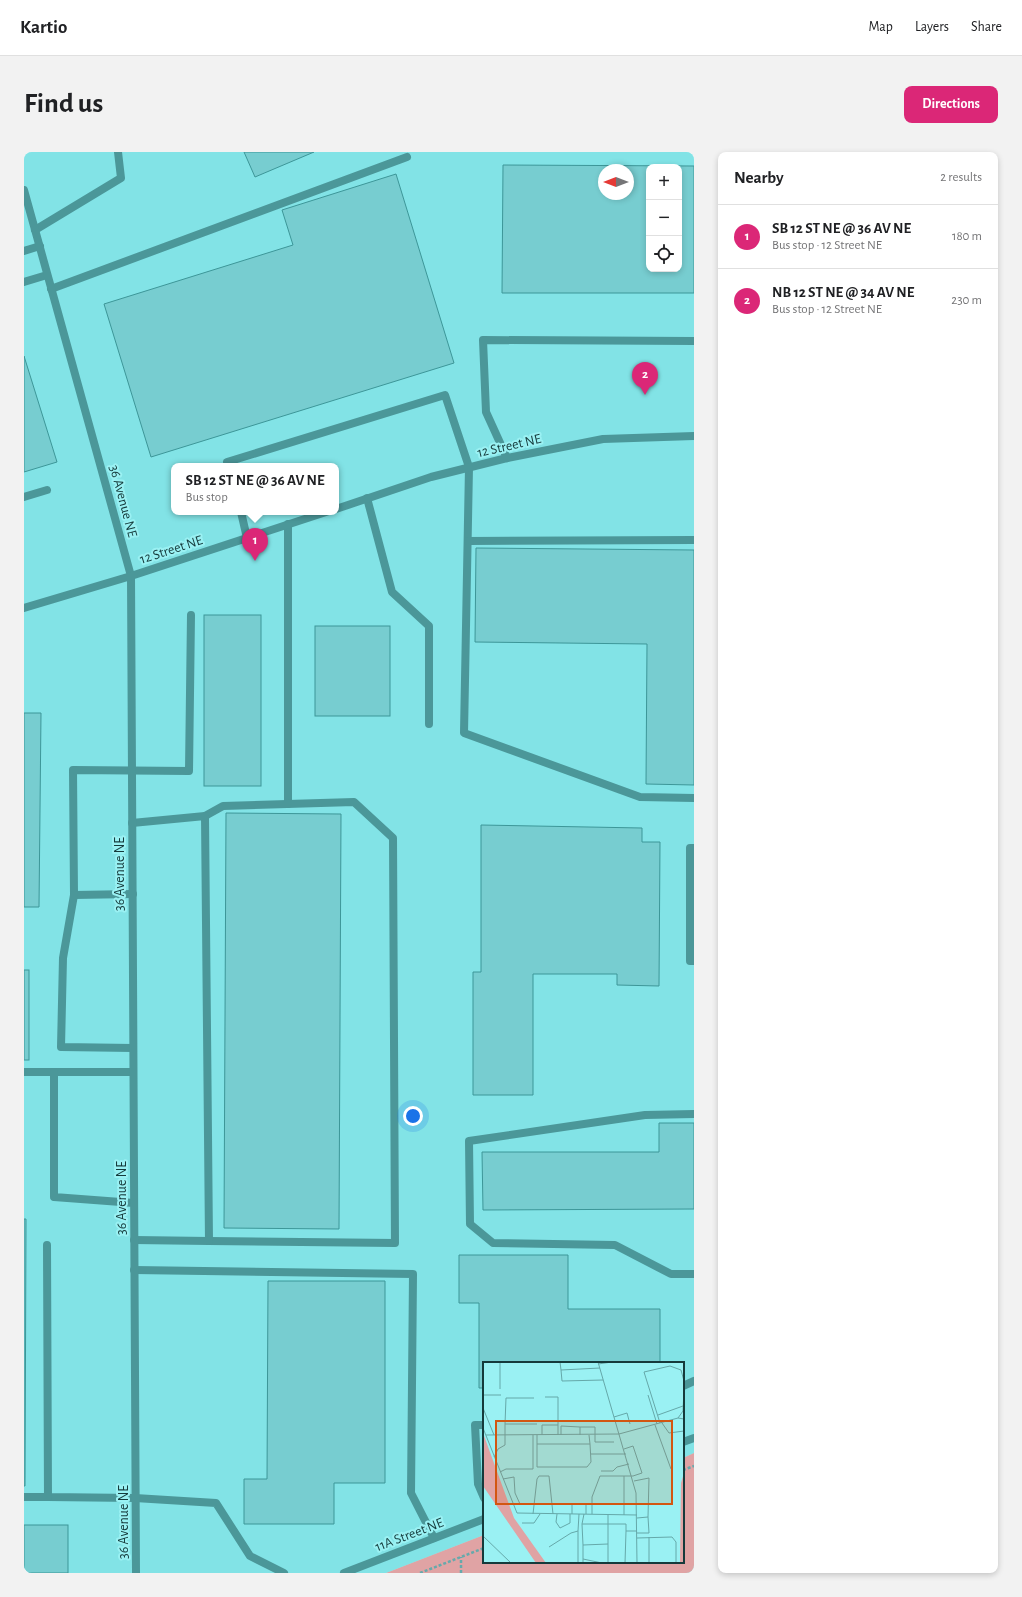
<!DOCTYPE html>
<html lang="en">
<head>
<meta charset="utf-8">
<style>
  body { margin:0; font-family:"Alegreya Sans",sans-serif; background:#f2f2f2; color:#202124 }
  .controls { position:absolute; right:12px; top:12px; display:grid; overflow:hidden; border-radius:8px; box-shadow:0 2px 6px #0003 }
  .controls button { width:36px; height:36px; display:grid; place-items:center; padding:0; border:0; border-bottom:1px solid #e0e0e0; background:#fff; color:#202124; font:20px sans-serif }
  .compass { position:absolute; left:574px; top:12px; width:36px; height:36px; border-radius:50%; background:#fff; box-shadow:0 2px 6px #0003; rotate:270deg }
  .you { position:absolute; left:389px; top:964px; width:14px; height:14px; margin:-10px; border:3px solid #fff; border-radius:50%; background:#1a73e8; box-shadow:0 0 0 6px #1a73e833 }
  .badge { display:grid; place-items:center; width:26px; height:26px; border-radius:50%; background:#db2777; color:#fff; font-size:13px; font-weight:700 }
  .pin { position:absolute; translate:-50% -33px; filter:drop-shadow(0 1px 2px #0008) }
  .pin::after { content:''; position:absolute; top:21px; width:14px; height:12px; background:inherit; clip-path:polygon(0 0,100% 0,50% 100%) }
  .popup { position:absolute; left:147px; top:311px; width:168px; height:52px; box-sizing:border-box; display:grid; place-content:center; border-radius:8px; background:#fff; filter:drop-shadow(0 1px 3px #0005); font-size:13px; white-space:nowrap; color:#757577 }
  .popup b { font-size:15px; color:#202124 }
  .popup::after { content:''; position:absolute; left:50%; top:100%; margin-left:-8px; border:8px solid transparent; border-top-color:#fff }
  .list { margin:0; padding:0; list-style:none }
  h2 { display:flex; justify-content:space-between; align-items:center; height:52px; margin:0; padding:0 16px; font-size:17px }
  h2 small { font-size:13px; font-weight:400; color:#757577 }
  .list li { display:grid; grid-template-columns:26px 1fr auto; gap:12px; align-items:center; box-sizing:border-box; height:64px; padding:0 16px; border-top:1px solid #e0e0e0 }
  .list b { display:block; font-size:15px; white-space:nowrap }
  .list p { margin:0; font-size:13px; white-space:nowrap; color:#757577 }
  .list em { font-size:13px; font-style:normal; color:#757577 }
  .icon { flex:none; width:22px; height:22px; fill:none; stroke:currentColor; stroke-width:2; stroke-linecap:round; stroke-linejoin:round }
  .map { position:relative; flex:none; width:670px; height:1421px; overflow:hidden; border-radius:8px }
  header { display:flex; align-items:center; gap:24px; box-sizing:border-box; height:56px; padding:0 20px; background:#fff; border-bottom:1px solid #e0e0e0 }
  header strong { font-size:19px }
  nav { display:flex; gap:22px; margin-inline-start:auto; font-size:14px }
  .intro { display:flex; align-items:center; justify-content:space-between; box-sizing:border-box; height:96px; padding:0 24px }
  h1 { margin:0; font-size:28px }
  .button { padding:10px 18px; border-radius:8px; background:#db2777; color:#fff; font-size:14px; font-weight:700 }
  main { display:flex; gap:24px; padding:0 24px }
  aside { flex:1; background:#fff; border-radius:8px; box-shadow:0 2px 6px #0003 }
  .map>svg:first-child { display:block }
</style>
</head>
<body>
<header>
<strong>Kartio</strong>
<nav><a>Map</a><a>Layers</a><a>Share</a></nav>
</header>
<div class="intro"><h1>Find us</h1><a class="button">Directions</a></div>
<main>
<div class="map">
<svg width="670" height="1421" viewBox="0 0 670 1421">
  <rect width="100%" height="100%" fill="#9af1f3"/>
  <path fill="#82e3e6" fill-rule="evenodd" d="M0,0H670V1301L659,1306V1211H460V1383L362,1421H0ZM625,15H655V117H625ZM580,18H604V42H580ZM150,314H312V360H150Z"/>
  <polygon fill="#e0a3a4" points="670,1301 670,1421 362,1421 460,1383 460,1410 659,1410 659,1306"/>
  <g fill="#77cdd0" stroke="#3d9698" fill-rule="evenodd">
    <polygon points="220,0 290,0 231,25"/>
    <path d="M479,13L670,14V141H478ZM625,15H655V117H625ZM580,18H604V42H580Z"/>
    <polygon points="372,22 430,211 127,305 80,152 269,93 258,58"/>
    <polygon points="0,204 33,310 0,320"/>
    <polygon points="452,396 670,398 670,633 622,632 623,492 451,490"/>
    <rect x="180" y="463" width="57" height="171"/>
    <rect x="291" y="474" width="75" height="90"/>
    <polygon points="0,561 17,561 15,755 0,755"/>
    <polygon points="202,661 317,662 315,1077 200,1076"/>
    <polygon points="457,673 618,676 618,690 636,690 635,834 593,833 593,822 509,822 509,943 449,943 449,820 457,820"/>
    <rect x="0" y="818" width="5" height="90"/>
    <polygon points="635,971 670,971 670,1057 459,1058 458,1000 635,1000"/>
    <polygon points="0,1067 2,1067 1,1334 0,1334"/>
    <polygon points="435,1103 544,1103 544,1157 636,1157 636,1211 460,1211 460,1236 455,1236 455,1151 435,1151"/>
    <polygon points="244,1129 361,1129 361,1331 310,1331 310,1372 220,1372 220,1327 243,1327"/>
    <rect x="0" y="1373" width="44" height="48"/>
  </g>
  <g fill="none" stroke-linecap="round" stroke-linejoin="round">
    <g stroke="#66a9ab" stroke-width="2.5" stroke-dasharray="3 2" stroke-linecap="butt">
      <polyline points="659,1318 670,1314"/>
      <polyline points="396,1421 460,1396"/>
      <polyline points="437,1421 437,1405"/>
    </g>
    <g stroke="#4b9799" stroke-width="8">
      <polyline points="11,78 97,26 94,0"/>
      <polyline points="0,99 16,94"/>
      <polyline points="0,130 23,123"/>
      <polyline points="27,137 383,5"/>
      <polyline points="483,306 462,260 459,188 670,189"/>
      <polyline points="204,314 203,310 421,243 445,315 440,581 616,645 670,646"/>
      <polyline points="0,345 23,338"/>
      <polyline points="343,346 368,440 405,474 405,572"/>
      <polyline points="217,360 223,386"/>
      <polyline points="264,372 264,652"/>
      <polyline points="444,389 670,388"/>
      <polyline points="181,664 199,654 330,650 369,686 371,1091 185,1089"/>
      <polyline points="108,671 181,664 185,1089 110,1088"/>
      <polyline points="670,696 666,696 666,809 670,809"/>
      <polyline points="109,742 50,743 49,618 165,619 167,463"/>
      <polyline points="50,743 39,806 37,895 109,896"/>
      <polyline points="0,920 109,920"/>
      <polyline points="30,920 30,1045 110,1051"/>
      <polyline points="670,962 621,963 445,989 446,1072 469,1091 591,1093 647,1122 670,1122"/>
      <polyline points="23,1093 24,1345 111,1346 192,1351 226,1404 260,1421"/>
      <polyline points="110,1118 389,1122 387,1341 410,1386"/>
      <polyline points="659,1234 670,1229"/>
      <polyline points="460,1273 451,1273 454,1332 460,1346"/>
      <polyline points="0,1345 24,1345"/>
    </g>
    <g stroke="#4b9799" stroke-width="8">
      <polyline points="0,38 107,424 112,1421"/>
      <polyline points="659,1290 670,1286"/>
      <polyline points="320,1421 460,1367"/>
    </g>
    <g stroke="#4b9799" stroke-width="8">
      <polyline points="312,357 407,325 483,306 579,287 670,284"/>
      <polyline points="0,456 107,424 302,360"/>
    </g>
  </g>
  <g text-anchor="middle" stroke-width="4" stroke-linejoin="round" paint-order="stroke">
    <g font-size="14" fill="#153a3b" stroke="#9af1f3">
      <text transform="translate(485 293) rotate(-13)" y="5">12 Street NE</text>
      <text transform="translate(100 349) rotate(75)" y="5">36 Avenue NE</text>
      <text transform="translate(147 397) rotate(-18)" y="5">12 Street NE</text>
      <text transform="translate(95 722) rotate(-90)" y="5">36 Avenue NE</text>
      <text transform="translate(97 1046) rotate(-90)" y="5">36 Avenue NE</text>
      <text transform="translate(99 1370) rotate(-90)" y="5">36 Avenue NE</text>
      <text transform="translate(385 1382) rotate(-21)" y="5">11A Street NE</text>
    </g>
  </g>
  <g transform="translate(459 1210)">
    <rect width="201" height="201" fill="#9af1f3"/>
    <path d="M0,71L31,156L63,201H53L0,124ZM201,111V201H197L198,121Z" fill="#e0a3a4"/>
    <path fill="none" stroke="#65a8a9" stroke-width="1" d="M17,0V27M24,0H74M77,0L78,8L117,6M115,0L153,131L154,201M115,2L129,0M78,8L79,19L120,18M0,33H18M165,33L174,62M62,35H75V73M0,46L11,73M175,53L200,44M131,55L144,51L147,62M195,56L200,49L201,27M177,61L161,10L187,4L198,8L201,19M179,61L186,71L201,69M22,62L23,36H51M172,63L188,107M0,66L34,151L154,153M3,73L136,72L195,56L201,57M54,73V82H107L106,73M59,73V63H75M78,73V64L97,65M97,73V65H112V80H131M54,82V105H104L108,100L107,82M108,92H143M11,95L15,87L22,83V62H54M118,109H130L134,105L146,102M17,110L23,107H50V73M141,114V153M20,117L31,115L32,131L37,142H50M151,119L166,116L165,155M50,152L54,117L56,114H66L70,152M74,152L73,160L77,166L87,161V152M89,152V142H103V152M101,152L99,162H143V169M109,152V135L117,114H150L159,111L150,84L141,87M125,152V201M154,156L165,155L166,171H154M39,161H51L57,152M99,162L100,183M0,174L28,201M166,175V201M154,176L189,175L193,180V201M66,185L88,171L95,169L96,152M100,197L119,201M95,201V169M100,201V183L125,182M142,201L143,169H154"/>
    <path fill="#d35611" fill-opacity="0.15" stroke="#d35611" stroke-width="2" d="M13,59H189V142H13Z"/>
    <rect width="201" height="201" fill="none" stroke="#153a3b" stroke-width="2"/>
  </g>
</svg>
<div class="controls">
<button>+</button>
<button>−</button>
<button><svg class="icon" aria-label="locate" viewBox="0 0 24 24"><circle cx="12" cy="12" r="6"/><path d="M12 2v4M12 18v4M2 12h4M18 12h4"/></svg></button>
</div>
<svg class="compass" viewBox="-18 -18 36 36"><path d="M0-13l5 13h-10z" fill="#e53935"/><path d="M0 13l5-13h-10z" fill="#757577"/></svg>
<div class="you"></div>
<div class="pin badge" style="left:231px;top:409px">1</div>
<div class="popup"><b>SB 12 ST NE @ 36 AV NE</b>Bus stop</div>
<div class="pin badge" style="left:621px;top:243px">2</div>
</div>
<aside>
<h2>Nearby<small>2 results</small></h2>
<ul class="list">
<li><span class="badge">1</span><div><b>SB 12 ST NE @ 36 AV NE</b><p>Bus stop · 12 Street NE</p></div><em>180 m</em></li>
<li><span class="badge">2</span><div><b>NB 12 ST NE @ 34 AV NE</b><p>Bus stop · 12 Street NE</p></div><em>230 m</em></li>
</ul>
</aside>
</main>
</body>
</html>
